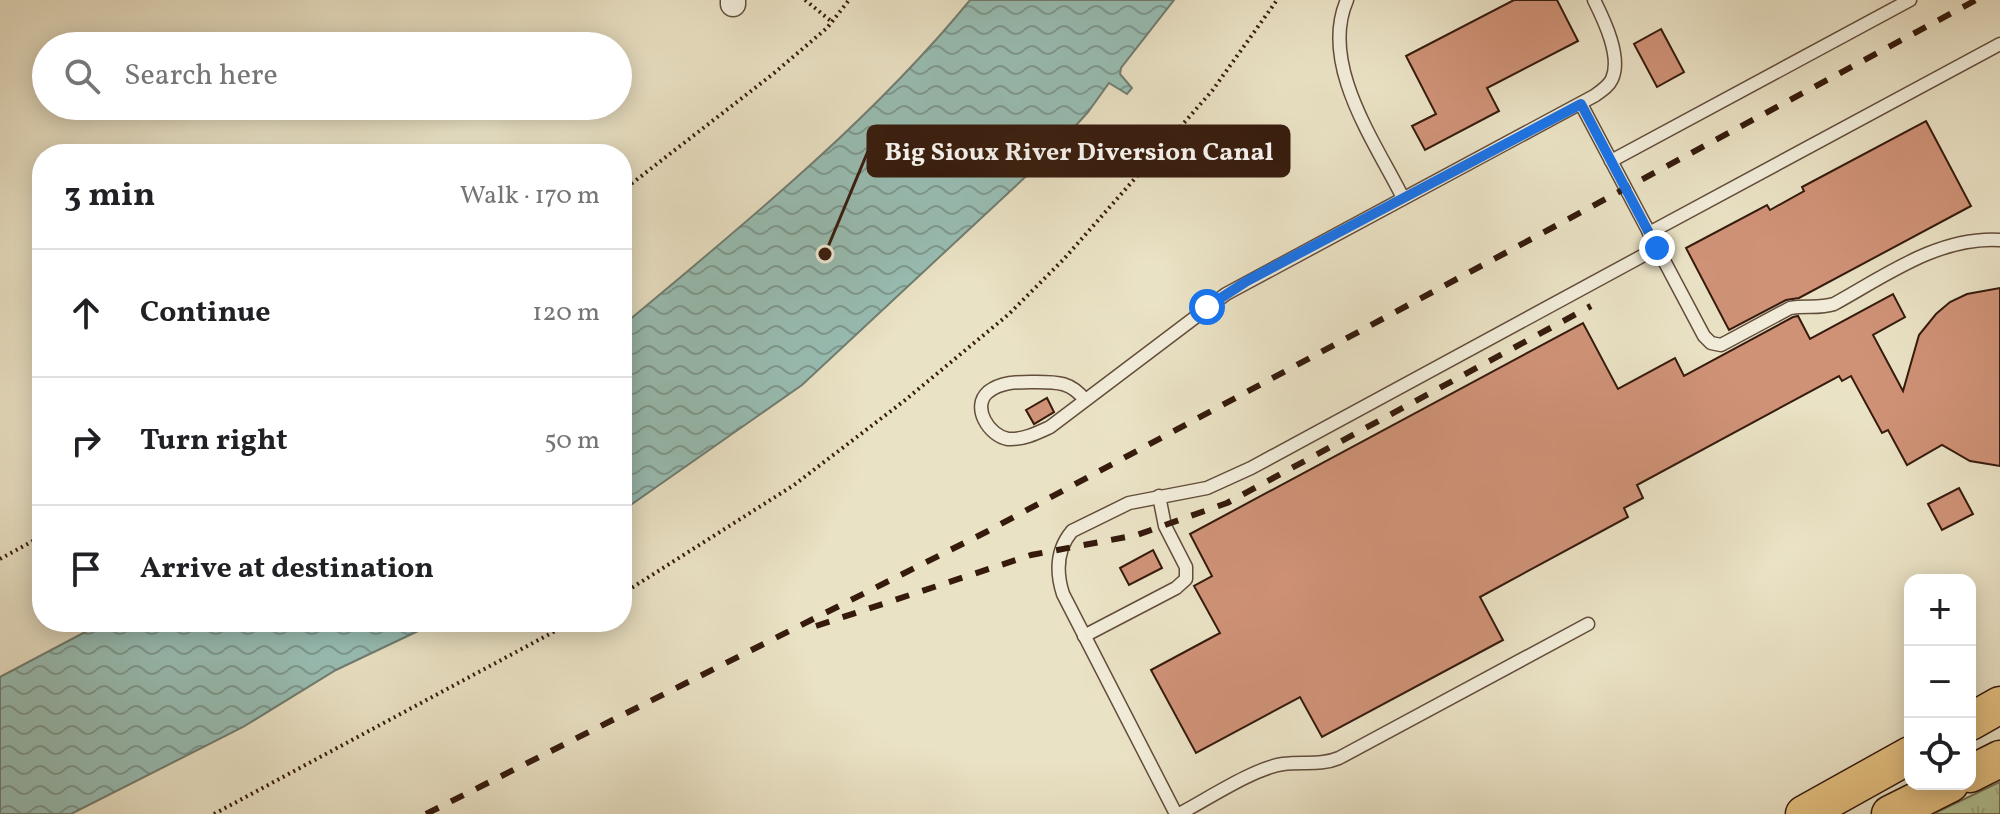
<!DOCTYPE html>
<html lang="en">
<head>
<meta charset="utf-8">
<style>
  body { margin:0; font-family:Vollkorn,serif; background:#f6f6f6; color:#202124 }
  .controls { position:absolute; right:24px; bottom:24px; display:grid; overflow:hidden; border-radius:16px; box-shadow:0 4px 20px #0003 }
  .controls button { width:72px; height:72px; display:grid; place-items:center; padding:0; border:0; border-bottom:2px solid #e0e0e0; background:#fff; color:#202124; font:40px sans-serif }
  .stop { position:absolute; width:24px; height:24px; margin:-18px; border:6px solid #1a73e8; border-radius:50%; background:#fff }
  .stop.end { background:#1a73e8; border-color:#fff; box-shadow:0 2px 8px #0008 }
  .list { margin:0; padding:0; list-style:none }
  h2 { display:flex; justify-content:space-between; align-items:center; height:104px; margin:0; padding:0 32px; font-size:34px }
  h2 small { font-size:26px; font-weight:400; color:#757577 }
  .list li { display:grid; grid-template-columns:52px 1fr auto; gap:24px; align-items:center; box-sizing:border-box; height:128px; padding:0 32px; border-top:2px solid #e0e0e0 }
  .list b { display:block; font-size:30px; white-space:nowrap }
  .list em { font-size:26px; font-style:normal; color:#757577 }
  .icon { flex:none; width:44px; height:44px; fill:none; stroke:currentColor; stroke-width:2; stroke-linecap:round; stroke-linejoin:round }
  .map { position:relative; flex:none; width:2000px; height:814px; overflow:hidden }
  .search { position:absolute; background:#fff; box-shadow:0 4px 20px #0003; left:32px; top:32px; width:600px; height:88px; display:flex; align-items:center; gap:20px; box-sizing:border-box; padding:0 28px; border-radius:44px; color:#757577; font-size:30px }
  .panel { position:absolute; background:#fff; box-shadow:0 4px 20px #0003; left:32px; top:144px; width:600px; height:488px; border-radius:32px }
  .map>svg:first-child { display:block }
</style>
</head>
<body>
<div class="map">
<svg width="2000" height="814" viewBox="0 0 2000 814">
  <defs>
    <pattern id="grass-tufts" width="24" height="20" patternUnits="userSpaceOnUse" patternTransform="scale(2)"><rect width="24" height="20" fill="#b4c497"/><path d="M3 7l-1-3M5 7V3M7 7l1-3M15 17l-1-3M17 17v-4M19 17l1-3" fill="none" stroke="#9ba881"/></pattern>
    <pattern id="water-waves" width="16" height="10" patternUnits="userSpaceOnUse" patternTransform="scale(2)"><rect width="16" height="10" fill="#98beb4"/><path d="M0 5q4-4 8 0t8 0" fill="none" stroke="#7d9a91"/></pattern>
  </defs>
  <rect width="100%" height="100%" fill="#eae2c5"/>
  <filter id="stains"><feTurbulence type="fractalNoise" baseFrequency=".0025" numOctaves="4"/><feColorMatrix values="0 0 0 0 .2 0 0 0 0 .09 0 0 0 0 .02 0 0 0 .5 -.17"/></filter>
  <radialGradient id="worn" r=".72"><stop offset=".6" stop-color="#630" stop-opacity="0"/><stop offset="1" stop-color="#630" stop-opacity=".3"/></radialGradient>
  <polygon fill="url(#grass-tufts)" stroke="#757052" stroke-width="2" points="2000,782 2000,814 1933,814"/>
  <g fill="url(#water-waves)" stroke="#717d71" stroke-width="2">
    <path d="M970,0H1174L1121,68L1120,74L1132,88L1127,94L1109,83L1088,112L1050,154L802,385L622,511V326C742,226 871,121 970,0Z"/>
    <polygon points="104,622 437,622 336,670 243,727 71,814 0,814 0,677"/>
  </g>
  <g fill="#cf9277" stroke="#361b0d" stroke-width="2">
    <polygon points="1514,0 1557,0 1578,41 1487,88 1499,111 1425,150 1412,126 1436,114 1406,56"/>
    <polygon points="1661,29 1684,72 1657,87 1634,44"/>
    <polygon points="1926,121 1971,206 1799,298 1786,300 1729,330 1686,248 1767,205 1770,210 1804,191 1802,187"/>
    <polygon points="2000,288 2000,466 1970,461 1942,445 1907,465 1888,430 1882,433 1851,376 1842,381 1839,376 1637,485 1643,498 1624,508 1628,517 1480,597 1503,640 1322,737 1300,697 1196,753 1151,670 1220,633 1194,586 1212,576 1190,534 1583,323 1618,389 1675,358 1684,376 1793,317 1798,316 1810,339 1893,294 1905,317 1873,335 1903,391 1919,335 1936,314 1950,302 1967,294"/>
    <polygon points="1047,398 1054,412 1034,424 1026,410"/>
    <polygon points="1959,488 1973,514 1942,530 1928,504"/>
    <polygon points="1153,550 1162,568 1129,585 1120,568"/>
  </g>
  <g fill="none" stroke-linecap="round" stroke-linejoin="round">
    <defs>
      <g id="service">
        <path d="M1347,0C1319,64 1375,142 1403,198"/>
        <path d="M1581,104L1704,336L1711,343L1721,345L1790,308C1806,305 1818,309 1834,304C1885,276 1939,236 2000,240"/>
        <polyline points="1611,161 1910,0"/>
        <polyline points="1649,233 2000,44"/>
        <path d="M1085,400C1071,382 1058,382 1036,382C1020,382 1002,381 988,392C971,407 989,436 1008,439C1023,440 1037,433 1050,427L1226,294L1594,96C1601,91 1609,86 1612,79C1622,57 1604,20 1594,0"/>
        <polyline points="1084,636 1176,588 1186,579 1186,567 1165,526 1159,496"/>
        <path d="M1176,814L1063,594C1056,572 1056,550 1072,531L1129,503L1207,488L1251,468L1657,248"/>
        <path d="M1179,814C1206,800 1254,768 1283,764C1303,761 1320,766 1339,758L1588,624"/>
      </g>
      <polyline id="minor" points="733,4 733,0"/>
      <g id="primary">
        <polyline points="1970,722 2000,705"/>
        <polyline points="1970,774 2000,759"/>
        <polyline points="1804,814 1910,755"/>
        <polyline points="1890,814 1950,784"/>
      </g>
    </defs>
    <use href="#service" stroke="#634d3b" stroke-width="15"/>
    <use href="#minor" stroke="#634d3b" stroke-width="27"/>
    <use href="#primary" stroke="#361b0d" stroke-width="39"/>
    <g stroke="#361b0d" stroke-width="4" stroke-dasharray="2 4" stroke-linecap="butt">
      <polyline points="805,0 831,21"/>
      <polyline points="622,191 773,74 827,28 849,0"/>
      <polyline points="0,559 42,536"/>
      <polyline points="622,594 794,485 904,401 1009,314 1063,260 1212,91 1277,0"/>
      <polyline points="214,814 572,622"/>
    </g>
    <use href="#service" stroke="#f1ecd9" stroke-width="12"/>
    <use href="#minor" stroke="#f1ecd9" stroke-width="24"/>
    <use href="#primary" stroke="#e5c182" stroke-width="36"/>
    <g stroke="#361b0d" stroke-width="6" stroke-dasharray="14 14" stroke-linecap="butt">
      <polyline points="816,626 1031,555 1137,535 1227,503 1591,306"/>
      <polyline points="426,814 986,532 1976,0"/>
    </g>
  </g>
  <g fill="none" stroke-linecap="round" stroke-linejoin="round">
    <polyline stroke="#1a73e8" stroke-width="10" points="1207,307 1247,281 1581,104 1657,248"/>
  </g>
  <path fill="none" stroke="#361b0d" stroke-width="3" d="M825 254L868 151"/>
  <circle fill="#361b0d" stroke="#f1ecd9" stroke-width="3" cx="825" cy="254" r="8"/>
  <rect fill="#361b0d" stroke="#361b0d" stroke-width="3" x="868" y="126" width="421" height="50" rx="8"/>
  <g font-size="26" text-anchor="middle" font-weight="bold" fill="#fff">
    <text x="1079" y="160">Big Sioux River Diversion Canal</text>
  </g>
  <rect width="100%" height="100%" filter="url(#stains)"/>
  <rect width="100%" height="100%" fill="url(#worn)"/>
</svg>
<div class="controls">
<button>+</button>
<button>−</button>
<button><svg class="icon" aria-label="locate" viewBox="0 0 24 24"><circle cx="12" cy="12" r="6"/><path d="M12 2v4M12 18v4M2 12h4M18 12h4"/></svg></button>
</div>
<div class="stop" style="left:1207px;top:307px"></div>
<div class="stop end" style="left:1657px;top:248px"></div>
<div class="search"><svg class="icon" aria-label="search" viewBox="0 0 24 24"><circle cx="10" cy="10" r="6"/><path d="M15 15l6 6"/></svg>Search here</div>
<section class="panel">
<h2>3 min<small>Walk · 170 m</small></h2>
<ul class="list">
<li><svg class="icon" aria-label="ahead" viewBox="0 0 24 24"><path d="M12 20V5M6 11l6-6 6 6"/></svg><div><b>Continue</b></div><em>120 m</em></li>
<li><svg class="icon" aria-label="right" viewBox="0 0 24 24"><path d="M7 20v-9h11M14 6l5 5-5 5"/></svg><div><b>Turn right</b></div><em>50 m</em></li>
<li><svg class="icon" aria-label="arrive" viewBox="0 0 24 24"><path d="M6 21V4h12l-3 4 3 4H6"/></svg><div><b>Arrive at destination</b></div></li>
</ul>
</section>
</div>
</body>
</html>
